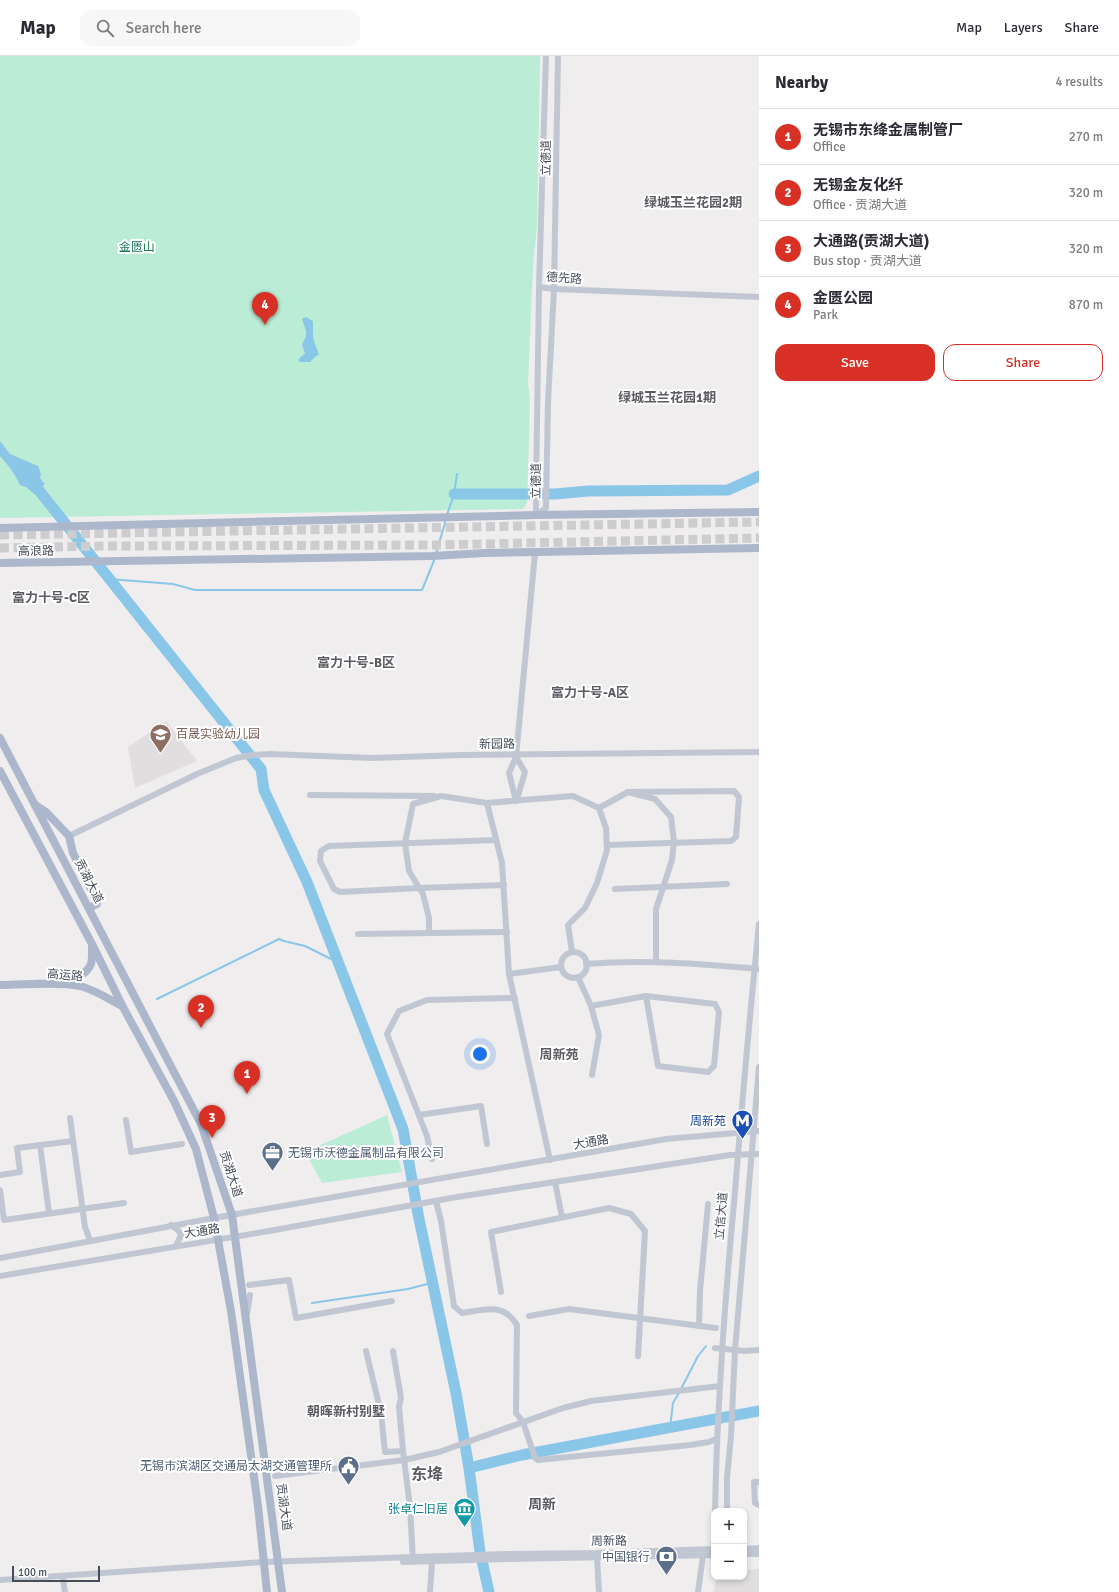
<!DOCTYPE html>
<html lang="en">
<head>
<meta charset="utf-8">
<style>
  body { margin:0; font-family:Signika,"Noto Sans SC",sans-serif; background:#f7f7f7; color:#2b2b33 }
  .controls { position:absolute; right:12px; bottom:12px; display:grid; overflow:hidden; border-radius:8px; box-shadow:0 2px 6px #0003 }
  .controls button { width:36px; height:36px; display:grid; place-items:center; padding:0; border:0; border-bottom:1px solid #e1e1e2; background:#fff; color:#2b2b33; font:20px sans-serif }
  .scale { position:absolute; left:12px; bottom:10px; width:88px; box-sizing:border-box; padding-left:4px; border:2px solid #464d59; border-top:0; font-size:11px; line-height:14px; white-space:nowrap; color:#464d59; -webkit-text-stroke:3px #fff; paint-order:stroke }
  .you { position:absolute; left:480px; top:998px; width:14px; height:14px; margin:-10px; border:3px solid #fff; border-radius:50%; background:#1a73e8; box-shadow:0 0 0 6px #1a73e833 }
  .badge { display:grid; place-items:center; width:26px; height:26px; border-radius:50%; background:#d93025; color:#fff; font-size:13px; font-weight:700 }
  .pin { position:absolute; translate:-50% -33px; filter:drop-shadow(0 1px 2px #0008) }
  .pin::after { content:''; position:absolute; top:21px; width:14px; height:12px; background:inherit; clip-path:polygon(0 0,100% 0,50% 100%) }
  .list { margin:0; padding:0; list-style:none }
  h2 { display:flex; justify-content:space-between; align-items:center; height:52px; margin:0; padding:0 16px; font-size:17px }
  h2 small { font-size:13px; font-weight:400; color:#7c7c81 }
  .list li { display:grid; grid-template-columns:26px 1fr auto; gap:12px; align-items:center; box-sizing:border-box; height:56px; padding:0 16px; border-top:1px solid #e1e1e2 }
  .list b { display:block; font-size:15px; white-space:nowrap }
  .list p { margin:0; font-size:13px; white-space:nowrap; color:#7c7c81 }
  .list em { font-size:13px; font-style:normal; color:#7c7c81 }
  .actions { display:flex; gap:8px; padding:12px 16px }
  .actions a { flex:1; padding:9px 0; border:1px solid #d93025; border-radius:12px; text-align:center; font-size:14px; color:#d93025 }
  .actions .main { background:#d93025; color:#fff }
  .icon { flex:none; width:22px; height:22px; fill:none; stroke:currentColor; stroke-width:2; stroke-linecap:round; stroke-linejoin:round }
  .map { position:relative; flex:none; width:759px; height:1536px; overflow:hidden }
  header { display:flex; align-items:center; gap:24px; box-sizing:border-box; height:56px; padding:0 20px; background:#fff; border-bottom:1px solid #e1e1e2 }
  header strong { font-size:19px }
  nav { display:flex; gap:22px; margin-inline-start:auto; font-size:14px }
  .search { width:280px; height:36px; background:#f7f7f7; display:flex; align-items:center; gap:10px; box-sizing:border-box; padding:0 14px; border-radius:12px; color:#7c7c81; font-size:15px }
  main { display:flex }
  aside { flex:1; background:#fff }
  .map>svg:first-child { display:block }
</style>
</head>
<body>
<header>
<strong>Map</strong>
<div class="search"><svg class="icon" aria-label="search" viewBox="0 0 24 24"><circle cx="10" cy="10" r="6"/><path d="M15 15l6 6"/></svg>Search here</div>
<nav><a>Map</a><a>Layers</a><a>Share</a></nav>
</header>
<main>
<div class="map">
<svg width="759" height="1536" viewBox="0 0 759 1536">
  <rect width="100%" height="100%" fill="#efeded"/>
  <g fill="#e0dede">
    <polygon points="166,665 197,705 135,732 128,691"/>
    <polygon points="759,1513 759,1536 714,1536 716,1521 744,1521 744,1514"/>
  </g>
  <g fill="#bbedd6">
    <polygon points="0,0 540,0 537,169 533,210 528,328 530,345 527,447 525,451 522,453 0,462"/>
    <polygon points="387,1059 402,1116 322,1127 305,1096"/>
  </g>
  <g fill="#8ac6e8">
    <polygon points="306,261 313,265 313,282 319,299 316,300 310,306 300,306 298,304 305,297 302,289 306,280 306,275 302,263"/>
    <path d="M0,385L10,398L38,410L41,418L40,422L45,428L34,438L26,431L20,429C15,418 9,410 0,400Z"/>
  </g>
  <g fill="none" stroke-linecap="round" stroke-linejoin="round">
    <g stroke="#8ac6e8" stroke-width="2">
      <polyline points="447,459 454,438 457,418"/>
      <polyline points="436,498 446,463"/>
      <polyline points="109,523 173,528 195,534 422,534 435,502"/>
      <polyline points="157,943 279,883 284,885 305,890 337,906"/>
      <polyline points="312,1247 408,1233 431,1227"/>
      <polyline points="681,1333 698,1300 706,1290"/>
      <polyline points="670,1372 673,1347 679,1337"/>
    </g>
    <g stroke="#8ac6e8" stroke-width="11">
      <polyline points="29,422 261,713 264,734 307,826 403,1073 418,1158 456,1337 469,1412 480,1496 489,1536"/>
      <polyline points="454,438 555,438 588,435 728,434 759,420"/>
      <polyline points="469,1412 522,1399 759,1355"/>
    </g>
    <g stroke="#cdcdcf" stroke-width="9" stroke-dasharray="9 4.5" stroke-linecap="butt">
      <polyline points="0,479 759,466"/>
      <polyline points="0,492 107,490 435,489 759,482"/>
    </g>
    <g stroke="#c0c7d2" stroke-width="6">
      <polyline points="539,231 554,233 759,241"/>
      <polyline points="536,434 539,231 546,0"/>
      <polyline points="536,459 546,452 548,346 554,233 558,0"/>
      <polyline points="536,459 536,442"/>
      <polyline points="516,701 525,716 517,743"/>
      <polyline points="310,739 434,740"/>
      <polyline points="516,745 509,717 516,701 535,497"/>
      <polyline points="599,752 628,736 655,743 671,761 674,786 672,804 656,853 656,906"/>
      <polyline points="69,780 197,718 236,702 253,699 270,698 372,702 462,699 759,696"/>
      <polyline points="496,784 329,790 321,795 320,805 334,833 340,836 419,832 504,829"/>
      <polyline points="607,789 731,785 736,781 739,741 734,735 628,736"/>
      <polyline points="615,833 727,828"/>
      <polyline points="429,877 429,862 423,838 409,815 405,787 413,748 441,740 487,747"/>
      <polyline points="358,878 507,876"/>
      <circle cx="574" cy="909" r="13"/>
      <path d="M586,908C644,903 702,908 759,913"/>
      <polyline points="509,918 502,807 487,747 573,740 599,752 606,772 607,794 597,827 585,852 568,869 572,896"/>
      <polyline points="578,921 591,950 599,979 592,1019"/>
      <polyline points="591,950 646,940 715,948 719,956 714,1010 708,1016 658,1010 646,940"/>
      <polyline points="419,1059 481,1050 487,1088"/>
      <polyline points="70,1062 85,1171 90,1184"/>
      <polyline points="126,1064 131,1096 182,1088"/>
      <polyline points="40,1089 49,1157"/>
      <polyline points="432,1103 427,1080 387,978 399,955 427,944 515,942"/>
      <polyline points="550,1104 509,918 561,911"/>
      <polyline points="0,1119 20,1116 17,1092 73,1085"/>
      <polyline points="555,1126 562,1161"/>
      <polyline points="0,1134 4,1164 124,1147"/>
      <path d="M436,1145L441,1165L454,1250L462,1257C485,1254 503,1246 517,1269L516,1357L523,1366L535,1402L538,1404L690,1389L709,1386L716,1383"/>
      <polyline points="171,1169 178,1174 181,1179 176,1190"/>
      <polyline points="0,1202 214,1162 666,1083 759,1075"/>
      <polyline points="0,1220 269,1175 457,1141 730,1099 759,1098"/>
      <polyline points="249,1229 289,1224 296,1262 392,1245"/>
      <polyline points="501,1236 491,1176 609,1152 631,1158 645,1175 638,1300"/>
      <polyline points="247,1258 250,1239"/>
      <polyline points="529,1260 569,1253 716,1272"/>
      <polyline points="699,1270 700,1235 708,1148"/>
      <polyline points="715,1292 744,1295 759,1294"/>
      <polyline points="366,1295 381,1357 385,1396 403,1395"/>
      <polyline points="393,1295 401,1342 399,1350 403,1395 410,1451 413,1505"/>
      <polyline points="275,1420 404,1404 439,1396 563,1352 591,1345 720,1330"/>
      <polyline points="759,1426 754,1426 755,1447 759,1449"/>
      <path d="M715,1455C717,1348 725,1242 735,1136C742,1047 750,957 759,868"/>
      <polyline points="727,1455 727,1422 731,1380 735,1294 759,1011"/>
      <polyline points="744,1493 759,1492"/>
      <polyline points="744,1498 759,1498"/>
      <polyline points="597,1502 599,1536"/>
      <polyline points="403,1506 506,1503 714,1499"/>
      <polyline points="63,1523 65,1536"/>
      <polyline points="0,1524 264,1506 505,1498 596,1497 714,1493"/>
      <polyline points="430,1536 432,1506"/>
      <polyline points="698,1536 703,1500"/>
    </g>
    <g stroke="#adb7cb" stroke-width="8">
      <polyline points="0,472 536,459 759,456"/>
      <polyline points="0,507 432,500 484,497 759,492"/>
      <polyline points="0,682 201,1068 232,1159 282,1536"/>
      <polyline points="0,715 92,888 123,951 174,1045 196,1093 214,1162 231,1255 258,1450 267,1536"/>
      <polyline points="37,750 46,756 69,780 73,797 97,845 97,848 89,852"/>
      <path d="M62,926C72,926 85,919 90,910C93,905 92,897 92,891"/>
      <path d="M0,929C25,929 56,925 80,930C95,934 109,943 122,950"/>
    </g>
    <polyline stroke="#c0c7d2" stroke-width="6" points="536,442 536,434"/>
  </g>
  <defs>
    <symbol id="school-pin" viewBox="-11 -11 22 30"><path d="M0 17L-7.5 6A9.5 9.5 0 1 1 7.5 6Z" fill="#8d6e63" stroke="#fff"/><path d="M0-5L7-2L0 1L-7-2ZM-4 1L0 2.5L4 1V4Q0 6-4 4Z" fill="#fff"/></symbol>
    <symbol id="metro-pin" viewBox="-11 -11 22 30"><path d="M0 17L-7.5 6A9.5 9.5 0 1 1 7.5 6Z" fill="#1a4fb4" stroke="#fff"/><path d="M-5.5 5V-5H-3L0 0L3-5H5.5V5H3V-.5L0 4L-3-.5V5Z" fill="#fff"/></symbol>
    <symbol id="office-pin" viewBox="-11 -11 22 30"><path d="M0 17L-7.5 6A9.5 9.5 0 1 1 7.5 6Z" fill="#5c6f8a" stroke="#fff"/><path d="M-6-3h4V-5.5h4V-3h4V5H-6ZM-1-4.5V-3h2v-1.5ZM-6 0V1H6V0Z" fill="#fff"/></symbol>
    <symbol id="civic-pin" viewBox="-11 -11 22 30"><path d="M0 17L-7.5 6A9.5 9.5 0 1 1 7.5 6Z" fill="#5c6f8a" stroke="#fff"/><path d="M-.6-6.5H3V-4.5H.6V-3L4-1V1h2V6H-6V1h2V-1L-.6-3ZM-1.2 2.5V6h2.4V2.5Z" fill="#fff"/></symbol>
    <symbol id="museum-pin" viewBox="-11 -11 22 30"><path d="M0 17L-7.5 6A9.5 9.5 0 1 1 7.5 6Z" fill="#0f9aa8" stroke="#fff"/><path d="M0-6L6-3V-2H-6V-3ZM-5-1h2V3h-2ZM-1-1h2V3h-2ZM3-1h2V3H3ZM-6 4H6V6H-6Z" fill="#fff"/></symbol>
    <symbol id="bank-pin" viewBox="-11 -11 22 30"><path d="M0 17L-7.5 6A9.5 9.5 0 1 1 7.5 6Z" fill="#5c6f8a" stroke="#fff"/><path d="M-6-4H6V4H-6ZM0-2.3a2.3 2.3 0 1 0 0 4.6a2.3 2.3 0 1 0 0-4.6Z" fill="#fff"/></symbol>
  </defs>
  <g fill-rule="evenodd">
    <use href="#school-pin" x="148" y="666" width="25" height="34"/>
    <use href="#metro-pin" x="730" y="1052" width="25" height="34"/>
    <use href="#office-pin" x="260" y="1084" width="25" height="34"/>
    <use href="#civic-pin" x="336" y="1398" width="25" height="34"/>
    <use href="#museum-pin" x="452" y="1440" width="25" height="34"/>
    <use href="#bank-pin" x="654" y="1488" width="25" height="34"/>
  </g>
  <g text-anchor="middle" stroke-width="4" stroke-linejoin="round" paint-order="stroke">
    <g font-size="12" fill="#464d59" stroke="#fff">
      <text transform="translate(546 102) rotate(-89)" y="4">立德道</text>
      <text transform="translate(564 222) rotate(4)" y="4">德先路</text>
      <text transform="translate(536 425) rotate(-89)" y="4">立德道</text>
      <text transform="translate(36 495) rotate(-1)" y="4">高浪路</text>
      <text transform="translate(497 688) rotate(-1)" y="4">新园路</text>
      <text transform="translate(89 825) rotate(63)" y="4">贡湖大道</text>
      <text transform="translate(65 919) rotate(5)" y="4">高运路</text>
      <text transform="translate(591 1086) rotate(-10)" y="4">大通路</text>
      <text transform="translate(231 1118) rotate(72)" y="4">贡湖大道</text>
      <text transform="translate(721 1160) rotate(-85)" y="4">立信大道</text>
      <text transform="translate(202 1175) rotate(-9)" y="4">大通路</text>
      <text transform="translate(284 1451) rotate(82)" y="4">贡湖大道</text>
      <text transform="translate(609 1485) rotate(-1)" y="4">周新路</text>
    </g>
    <g font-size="12" fill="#197857" stroke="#fff">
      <text x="137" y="195">金匮山</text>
    </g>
    <g font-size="12" fill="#785e54" stroke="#fff" text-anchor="start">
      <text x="176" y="682">百晟实验幼儿园</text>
    </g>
    <g font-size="12" fill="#164399" stroke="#fff" text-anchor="end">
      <text x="726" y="1069">周新苑</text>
    </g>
    <g font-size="12" fill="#4e5e75" stroke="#fff" text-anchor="end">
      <text x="288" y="1101" text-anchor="start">无锡市沃德金属制品有限公司</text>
      <text x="332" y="1414">无锡市滨湖区交通局太湖交通管理所</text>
      <text x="650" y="1505">中国银行</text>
    </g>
    <g font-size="12" fill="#0d838f" stroke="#fff" text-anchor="end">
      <text x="448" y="1457">张卓仁旧居</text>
    </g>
    <g font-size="13" font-weight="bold" fill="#5a5c61" stroke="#fff">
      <text x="693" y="151">绿城玉兰花园2期</text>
      <text x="667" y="346">绿城玉兰花园1期</text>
      <text x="51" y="546">富力十号-C区</text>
      <text x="356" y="611">富力十号-B区</text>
      <text x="590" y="641">富力十号-A区</text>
      <text x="559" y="1003">周新苑</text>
      <text x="346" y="1360">朝晖新村别墅</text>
    </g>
    <g font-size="14" font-weight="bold" fill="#5a5c61" stroke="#fff">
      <text x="542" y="1453">周新</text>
    </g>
    <g font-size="16" font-weight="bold" fill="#5a5c61" stroke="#fff">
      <text x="427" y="1424">东鿍</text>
    </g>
  </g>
</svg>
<div class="controls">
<button>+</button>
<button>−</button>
</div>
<div class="scale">100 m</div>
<div class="you"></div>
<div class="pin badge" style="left:247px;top:1038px">1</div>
<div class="pin badge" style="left:201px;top:972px">2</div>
<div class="pin badge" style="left:212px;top:1082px">3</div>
<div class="pin badge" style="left:265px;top:269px">4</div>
</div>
<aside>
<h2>Nearby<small>4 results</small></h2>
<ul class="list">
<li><span class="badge">1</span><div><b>无锡市东绛金属制管厂</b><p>Office</p></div><em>270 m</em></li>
<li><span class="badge">2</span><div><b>无锡金友化纤</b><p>Office · 贡湖大道</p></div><em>320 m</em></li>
<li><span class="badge">3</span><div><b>大通路(贡湖大道)</b><p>Bus stop · 贡湖大道</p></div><em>320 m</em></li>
<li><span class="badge">4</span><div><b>金匮公园</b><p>Park</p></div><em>870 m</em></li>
</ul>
<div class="actions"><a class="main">Save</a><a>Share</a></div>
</aside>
</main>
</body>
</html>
